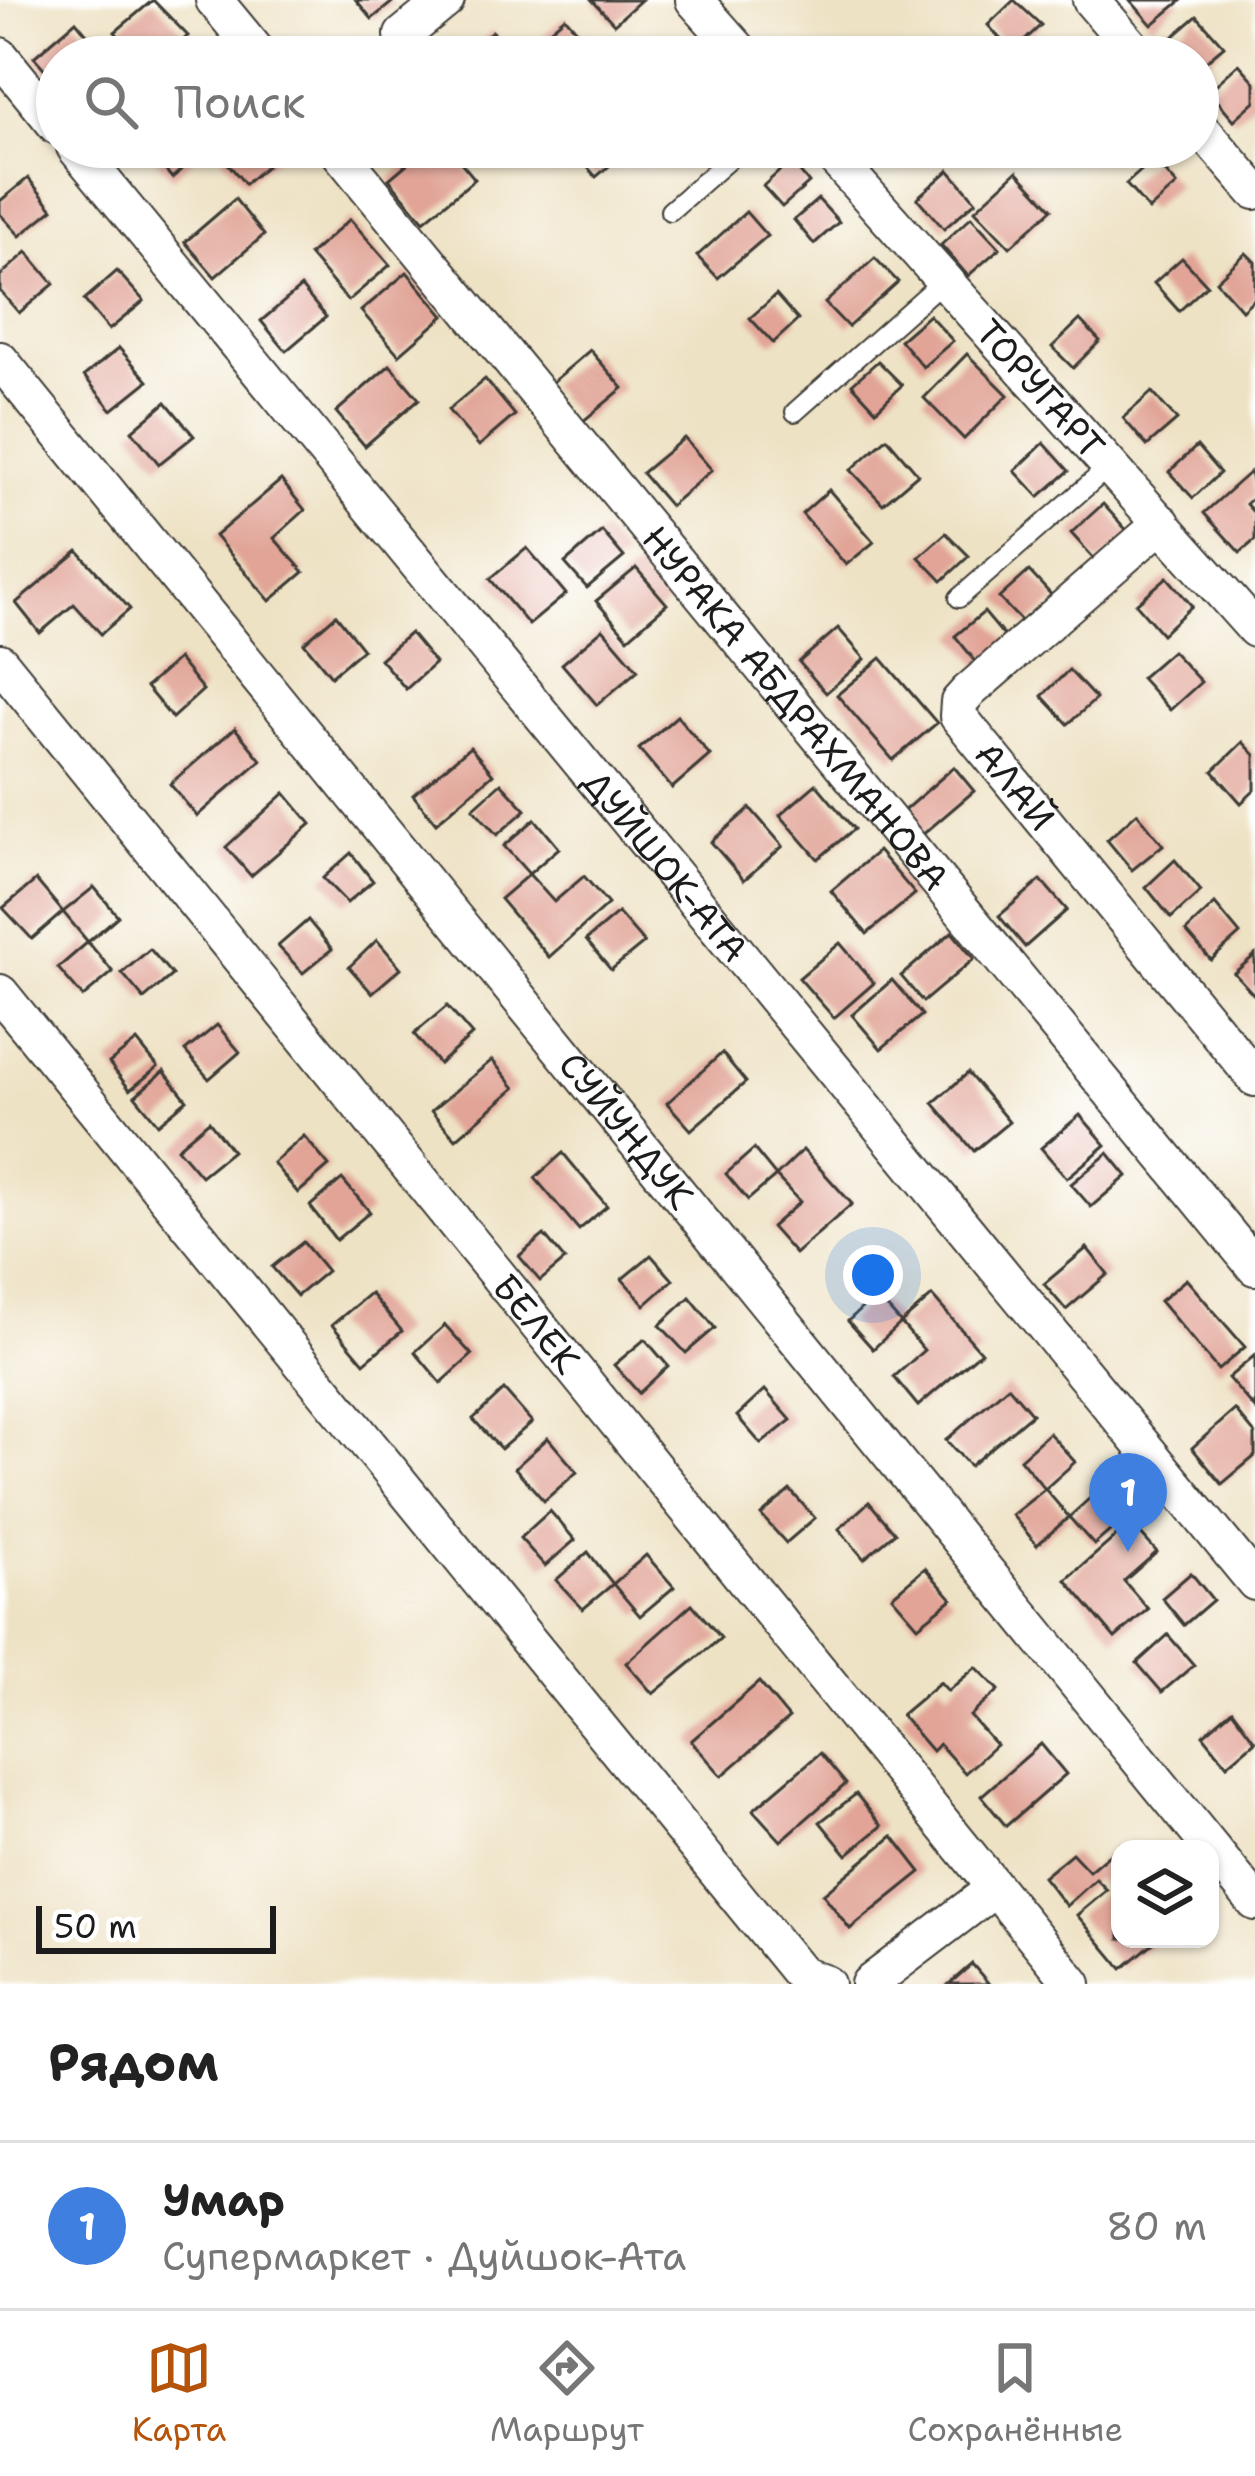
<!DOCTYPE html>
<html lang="ru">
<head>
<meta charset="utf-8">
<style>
  body { margin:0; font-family:"Shantell Sans",sans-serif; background:#f2f2f2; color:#222 }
  .controls { position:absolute; right:36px; bottom:36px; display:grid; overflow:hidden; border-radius:24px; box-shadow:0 3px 9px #0004 }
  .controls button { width:108px; height:108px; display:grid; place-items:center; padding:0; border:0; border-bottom:3px solid #e0e0e0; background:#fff; color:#222; font:60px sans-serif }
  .scale { position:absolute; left:36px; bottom:30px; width:240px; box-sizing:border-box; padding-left:12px; border:6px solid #1c1c1c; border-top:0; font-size:33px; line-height:42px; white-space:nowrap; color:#1c1c1c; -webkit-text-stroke:9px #fff; paint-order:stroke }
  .you { position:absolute; left:873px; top:1275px; width:42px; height:42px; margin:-30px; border:9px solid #fff; border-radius:50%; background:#1a73e8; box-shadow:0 0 0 18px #1a73e833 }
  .badge { display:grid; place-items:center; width:78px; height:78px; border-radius:50%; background:#b45309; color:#fff; font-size:39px; font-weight:700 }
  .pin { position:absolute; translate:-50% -99px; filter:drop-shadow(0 3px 6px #0008) }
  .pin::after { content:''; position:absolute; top:63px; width:42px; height:36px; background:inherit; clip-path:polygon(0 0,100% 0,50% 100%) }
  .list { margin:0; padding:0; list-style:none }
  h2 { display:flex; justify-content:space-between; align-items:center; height:156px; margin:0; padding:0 48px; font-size:51px }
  h2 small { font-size:39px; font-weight:400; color:#767676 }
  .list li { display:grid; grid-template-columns:78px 1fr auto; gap:36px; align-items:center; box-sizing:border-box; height:168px; padding:0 48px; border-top:3px solid #e0e0e0 }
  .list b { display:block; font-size:45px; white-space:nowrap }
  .list p { margin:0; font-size:39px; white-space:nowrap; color:#767676 }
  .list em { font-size:39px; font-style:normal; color:#767676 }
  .icon { flex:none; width:66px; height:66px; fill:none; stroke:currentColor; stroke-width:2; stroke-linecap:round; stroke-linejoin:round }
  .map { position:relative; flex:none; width:1255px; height:1984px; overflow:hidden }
  .search { position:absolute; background:#fff; box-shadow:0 3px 9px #0004; left:36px; right:36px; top:36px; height:132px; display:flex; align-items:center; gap:30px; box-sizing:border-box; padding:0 42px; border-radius:66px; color:#767676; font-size:45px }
  .sheet { height:324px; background:#fff }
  nav { display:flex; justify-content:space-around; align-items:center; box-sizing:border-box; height:168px; border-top:3px solid #e0e0e0; background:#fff; font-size:33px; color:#767676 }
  nav a { display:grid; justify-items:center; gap:6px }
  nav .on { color:#b45309 }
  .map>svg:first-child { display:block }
</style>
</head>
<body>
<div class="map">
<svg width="1255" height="1984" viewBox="0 0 1255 1984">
  <rect width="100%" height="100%" fill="#fff"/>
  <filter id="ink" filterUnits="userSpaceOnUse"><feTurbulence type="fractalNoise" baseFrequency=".00833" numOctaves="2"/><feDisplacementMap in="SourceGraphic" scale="24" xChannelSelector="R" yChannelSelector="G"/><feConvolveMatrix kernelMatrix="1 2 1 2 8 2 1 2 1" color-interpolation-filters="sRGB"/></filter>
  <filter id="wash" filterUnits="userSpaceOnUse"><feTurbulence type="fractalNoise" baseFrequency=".004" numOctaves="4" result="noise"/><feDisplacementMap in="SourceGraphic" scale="48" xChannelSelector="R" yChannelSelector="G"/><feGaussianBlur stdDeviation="2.7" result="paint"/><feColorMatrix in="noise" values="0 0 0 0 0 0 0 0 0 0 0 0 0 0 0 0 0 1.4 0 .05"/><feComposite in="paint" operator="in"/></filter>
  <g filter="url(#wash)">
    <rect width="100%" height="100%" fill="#eee2c4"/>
    <g id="blocks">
      <g fill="#e1a497">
        <polygon points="153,0 188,36 163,57 136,57 115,32"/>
        <polygon points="356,0 395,0 372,19"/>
        <polygon points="592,0 641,0 614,24"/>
        <polygon points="1014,0 1041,25 1012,52 988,25"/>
        <polygon points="1130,0 1182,0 1152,25"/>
        <polygon points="1197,16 1224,46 1198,68 1198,57 1180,57 1167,42"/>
        <polygon points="565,17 591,47 580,57 545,57 533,44"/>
        <polygon points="76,21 100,50 91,57 57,57 57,83 34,57"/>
        <polygon points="492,31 514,57 461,57"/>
        <polygon points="1239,64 1255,82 1255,101 1234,120 1209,91"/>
        <polygon points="146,147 202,147 204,150 172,178"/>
        <polygon points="214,147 289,147 245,184"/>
        <polygon points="427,147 448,147 475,179 424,221 389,179"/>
        <polygon points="586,147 632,147 596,177 577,155"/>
        <polygon points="1154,159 1177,185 1149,210 1126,184"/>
        <polygon points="791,161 809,183 782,207 763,186"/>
        <polygon points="949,170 976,201 944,229 917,198"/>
        <polygon points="1017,171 1052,209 1010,247 975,210"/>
        <polygon points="28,178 53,209 20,236 0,214 0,201"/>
        <polygon points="235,199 264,235 215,277 185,242"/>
        <polygon points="818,199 839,222 814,244 794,220"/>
        <polygon points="746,212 767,236 718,278 697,256"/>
        <polygon points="971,217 1000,248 968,276 941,245"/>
        <polygon points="350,219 390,265 348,301 309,255"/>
        <polygon points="27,252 54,284 19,313 0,291 0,276"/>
        <polygon points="1246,253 1255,262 1255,298 1242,310 1216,281"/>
        <polygon points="875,258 898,282 848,327 825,303"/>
        <polygon points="1182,258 1207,285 1179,311 1154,283"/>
        <polygon points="117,271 144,301 109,330 84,300"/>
        <polygon points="407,272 444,316 399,355 361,311"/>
        <polygon points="301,287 326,317 286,351 261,321"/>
        <polygon points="776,295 798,320 773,343 750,318"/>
        <polygon points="929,315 953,341 923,367 900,340"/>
        <polygon points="1080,320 1100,341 1073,368 1052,347"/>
        <polygon points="119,348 148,381 112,410 84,376"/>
        <polygon points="590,350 623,388 581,423 549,385"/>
        <polygon points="967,354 1008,395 964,439 924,398"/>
        <polygon points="878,361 902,385 876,410 852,384"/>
        <polygon points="390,365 419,399 365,446 336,412"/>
        <polygon points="485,379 515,415 479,446 448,410"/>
        <polygon points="1152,392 1177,420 1147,446 1123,418"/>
        <polygon points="166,402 194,436 159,464 132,431"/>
        <polygon points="684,438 712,470 670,506 642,473"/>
        <polygon points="887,438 918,474 883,504 851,470"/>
        <polygon points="1044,443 1069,471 1039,497 1015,471"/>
        <polygon points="1197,446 1220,473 1193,498 1169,472"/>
        <polygon points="1250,472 1255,496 1246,504 1255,514 1255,540 1240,553 1204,513"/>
        <polygon points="281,480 305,510 274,538 304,572 270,601 215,536"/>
        <polygon points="829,490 874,542 846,565 802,514"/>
        <polygon points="1103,504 1131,535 1098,563 1071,533"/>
        <polygon points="602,531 624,557 587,588 565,563"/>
        <polygon points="946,533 969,556 942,581 919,557"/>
        <polygon points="527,548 566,594 529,625 490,579"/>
        <polygon points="78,551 130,609 101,634 74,604 40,633 16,603"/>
        <polygon points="636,568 667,604 628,638 596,601"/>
        <polygon points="1029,571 1057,601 1026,626 999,598"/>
        <polygon points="1167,577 1192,606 1162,634 1136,604"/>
        <polygon points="984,612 1010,643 981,668 955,636"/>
        <polygon points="336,615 363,649 331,676 304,643"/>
        <polygon points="838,628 865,659 826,693 799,662"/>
        <polygon points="603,629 638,670 597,705 562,664"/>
        <polygon points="410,633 435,663 406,689 380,659"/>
        <polygon points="1172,651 1201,682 1170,710 1141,678"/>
        <polygon points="881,658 937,723 893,760 837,695"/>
        <polygon points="178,659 203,690 172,718 146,687"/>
        <polygon points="1069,670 1096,699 1068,724 1042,696"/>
        <polygon points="677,716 710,755 672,788 639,749"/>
        <polygon points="235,728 261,760 197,816 170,784"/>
        <polygon points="1243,742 1255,755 1255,790 1241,803 1213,771"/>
        <polygon points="470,747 493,774 436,823 413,795"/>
        <polygon points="954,767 974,791 920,837 900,814"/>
        <polygon points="501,783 526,810 497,835 473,808"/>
        <polygon points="816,784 854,829 818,859 780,815"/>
        <polygon points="285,793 311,824 251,876 226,847"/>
        <polygon points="750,808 783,846 744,880 711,842"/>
        <polygon points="1137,813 1163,845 1132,870 1107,840"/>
        <polygon points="535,819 559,848 529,874 504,846"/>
        <polygon points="878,851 915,894 867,934 831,891"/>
        <polygon points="351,853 373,881 347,903 323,878"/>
        <polygon points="1175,860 1201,891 1171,918 1146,887"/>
        <polygon points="529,874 554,902 584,876 608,904 549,957 500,899"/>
        <polygon points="36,880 63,912 32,939 3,908"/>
        <polygon points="1041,880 1067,910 1025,947 999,916"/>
        <polygon points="94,887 118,916 88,942 63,912"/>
        <polygon points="1215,904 1240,934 1211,960 1186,931"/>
        <polygon points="618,913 644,943 611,970 586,940"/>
        <polygon points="308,920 332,949 303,973 278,946"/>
        <polygon points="952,932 974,959 923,1002 901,976"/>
        <polygon points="377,940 401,968 372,993 349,967"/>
        <polygon points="88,942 113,972 83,997 58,968"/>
        <polygon points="840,943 874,983 834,1018 799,978"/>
        <polygon points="150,949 172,975 144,999 122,973"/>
        <polygon points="1255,955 1255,996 1234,973"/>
        <polygon points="892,980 922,1015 881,1049 852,1015"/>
        <polygon points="447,1006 472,1035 439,1064 414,1034"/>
        <polygon points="217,1025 240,1052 209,1079 185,1051"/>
        <polygon points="137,1041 158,1067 130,1090 109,1063"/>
        <polygon points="722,1053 746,1082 691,1130 667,1103"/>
        <polygon points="492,1060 515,1088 456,1139 431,1111"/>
        <polygon points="164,1071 187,1100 158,1124 135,1096"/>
        <polygon points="968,1073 1009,1122 974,1151 933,1103"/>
        <polygon points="1080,1115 1106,1145 1067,1178 1041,1148"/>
        <polygon points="209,1121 232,1151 201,1176 177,1148"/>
        <polygon points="304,1136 329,1166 298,1193 273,1163"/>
        <polygon points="754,1149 776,1176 748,1200 726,1174"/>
        <polygon points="803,1150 852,1204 795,1254 771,1227 800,1202 776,1176"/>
        <polygon points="563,1153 607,1206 579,1230 535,1178"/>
        <polygon points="1108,1153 1127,1176 1091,1207 1071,1184"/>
        <polygon points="342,1179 370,1212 336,1240 310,1206"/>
        <polygon points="544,1235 565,1260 540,1281 519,1256"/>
        <polygon points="303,1242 327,1271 297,1296 272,1267"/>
        <polygon points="1087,1248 1108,1274 1066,1310 1044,1284"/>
        <polygon points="651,1255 673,1280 645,1305 622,1279"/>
        <polygon points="1186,1279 1245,1347 1218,1370 1160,1301"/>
        <polygon points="370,1293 402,1331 364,1363 332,1325"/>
        <polygon points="876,1295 901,1323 873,1349 848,1321"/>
        <polygon points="932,1296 981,1352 918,1406 894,1377 924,1350 901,1323"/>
        <polygon points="690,1297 715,1328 686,1353 660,1325"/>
        <polygon points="445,1325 472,1355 441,1383 415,1352"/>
        <polygon points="645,1339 668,1366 639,1393 614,1365"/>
        <polygon points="1255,1355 1255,1409 1228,1378"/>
        <polygon points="1008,1386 1032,1414 970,1466 946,1440"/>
        <polygon points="504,1390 532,1422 501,1449 473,1419"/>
        <polygon points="765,1390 791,1420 761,1444 737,1416"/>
        <polygon points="1235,1410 1255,1434 1255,1456 1222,1484 1192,1448"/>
        <polygon points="1049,1433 1075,1462 1045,1489 1069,1517 1037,1545 1012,1515 1045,1489 1020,1459"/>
        <polygon points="548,1438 577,1472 544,1501 515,1468"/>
        <polygon points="1100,1489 1126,1517 1094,1545 1069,1517"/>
        <polygon points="790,1490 815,1518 786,1543 761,1515"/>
        <polygon points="869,1502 895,1533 864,1559 839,1529"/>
        <polygon points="550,1511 575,1540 545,1566 520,1538"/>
        <polygon points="1131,1523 1157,1552 1124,1581 1148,1609 1115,1638 1066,1580"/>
        <polygon points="588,1552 613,1584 583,1609 556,1580"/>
        <polygon points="646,1555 674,1587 640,1616 613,1584"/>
        <polygon points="925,1568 952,1599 918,1626 892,1596"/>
        <polygon points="1191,1573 1213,1600 1184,1625 1162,1598"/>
        <polygon points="692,1604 721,1638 653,1694 626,1663"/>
        <polygon points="1168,1635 1194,1665 1162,1692 1137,1663"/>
        <polygon points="976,1667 999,1690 970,1716 996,1745 965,1773 939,1744 932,1751 901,1715 940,1682 948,1691"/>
        <polygon points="759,1682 789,1718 722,1776 691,1741"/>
        <polygon points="1232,1710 1255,1741 1227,1765 1203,1735"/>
        <polygon points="1041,1744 1066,1774 1006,1826 981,1796"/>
        <polygon points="820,1753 846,1784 781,1841 753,1810"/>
        <polygon points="856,1794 882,1826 847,1855 820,1822"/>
        <polygon points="893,1836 921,1872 850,1929 823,1894"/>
        <polygon points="1120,1845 1120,1894 1114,1899 1120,1906 1120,1939 1158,1939 1122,1969 1077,1915 1107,1890 1096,1879 1066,1906 1043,1877 1072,1853 1089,1871"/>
        <polygon points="972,1964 989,1984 949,1984"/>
      </g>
    </g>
  </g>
  <g filter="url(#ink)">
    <use href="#blocks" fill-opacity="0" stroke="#3c3a35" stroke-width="3"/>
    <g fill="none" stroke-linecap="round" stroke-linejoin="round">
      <defs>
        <g id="service">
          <polyline points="670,211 743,147"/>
          <polyline points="795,412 945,279"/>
          <polyline points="959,598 1111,465"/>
        </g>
        <g id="minor">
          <polyline points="214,0 261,57"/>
          <polyline points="694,0 745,57"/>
          <polyline points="1091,0 1140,57"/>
          <polyline points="403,35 446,0"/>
          <polyline points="0,56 57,126"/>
          <polyline points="1198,125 1255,191"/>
          <path id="s1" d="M75,147L1255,1582"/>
          <path id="s2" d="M335,147L1255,1267"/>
          <path id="s3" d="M825,147L1255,629"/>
          <path id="s4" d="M0,360L1255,1902"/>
          <path id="s5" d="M1162,523L968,692L959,702L958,716L1255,1078"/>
          <path id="s6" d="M0,662L1073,1984"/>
          <polyline points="0,993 801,1975 826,1984"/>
          <polyline points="869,1984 994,1889"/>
        </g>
      </defs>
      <use href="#service" stroke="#3c3a35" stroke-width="22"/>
      <use href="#minor" stroke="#3c3a35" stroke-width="40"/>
      <use href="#service" stroke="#fff" stroke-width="18"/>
      <use href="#minor" stroke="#fff" stroke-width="36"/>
    </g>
  </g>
  <g text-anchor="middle" stroke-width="12" stroke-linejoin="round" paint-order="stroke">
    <g font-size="36" fill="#1c1c1c" stroke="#fff">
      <text dy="13" stroke="none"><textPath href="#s3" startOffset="324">ТОРУГАРТ</textPath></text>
      <text dy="13" stroke="none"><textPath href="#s2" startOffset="726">НУРАКА АБДРАХМАНОВА</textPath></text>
      <text dy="13" stroke="none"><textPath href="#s5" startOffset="375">АЛАЙ</textPath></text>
      <text dy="13" stroke="none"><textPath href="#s1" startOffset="930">ДУЙШОК-АТА</textPath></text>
      <text dy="13" stroke="none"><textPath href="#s4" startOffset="993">СУЙУНДУК</textPath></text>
      <text dy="13" stroke="none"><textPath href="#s6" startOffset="852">БЕЛЕК</textPath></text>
    </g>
  </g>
</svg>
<div class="controls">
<button><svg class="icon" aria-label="layers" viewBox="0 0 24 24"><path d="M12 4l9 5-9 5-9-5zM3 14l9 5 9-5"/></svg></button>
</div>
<div class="scale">50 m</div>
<div class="you"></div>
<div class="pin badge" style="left:1128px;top:1552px;background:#3f7fe0">1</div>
<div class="search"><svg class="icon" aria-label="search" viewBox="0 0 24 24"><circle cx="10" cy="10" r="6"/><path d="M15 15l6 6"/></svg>Поиск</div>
</div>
<section class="sheet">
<h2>Рядом<small></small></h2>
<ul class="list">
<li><span class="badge" style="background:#3f7fe0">1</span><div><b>Умар</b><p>Супермаркет · Дуйшок-Ата</p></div><em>80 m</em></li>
</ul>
</section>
<nav>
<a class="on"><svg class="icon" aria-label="map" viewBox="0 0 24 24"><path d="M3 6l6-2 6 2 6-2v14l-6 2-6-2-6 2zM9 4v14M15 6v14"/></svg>Карта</a>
<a><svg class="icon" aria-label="directions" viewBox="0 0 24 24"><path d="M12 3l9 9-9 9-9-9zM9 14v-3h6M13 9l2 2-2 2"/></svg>Маршрут</a>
<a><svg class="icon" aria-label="saved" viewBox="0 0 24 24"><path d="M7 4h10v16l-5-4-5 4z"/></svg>Сохранённые</a>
</nav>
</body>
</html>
